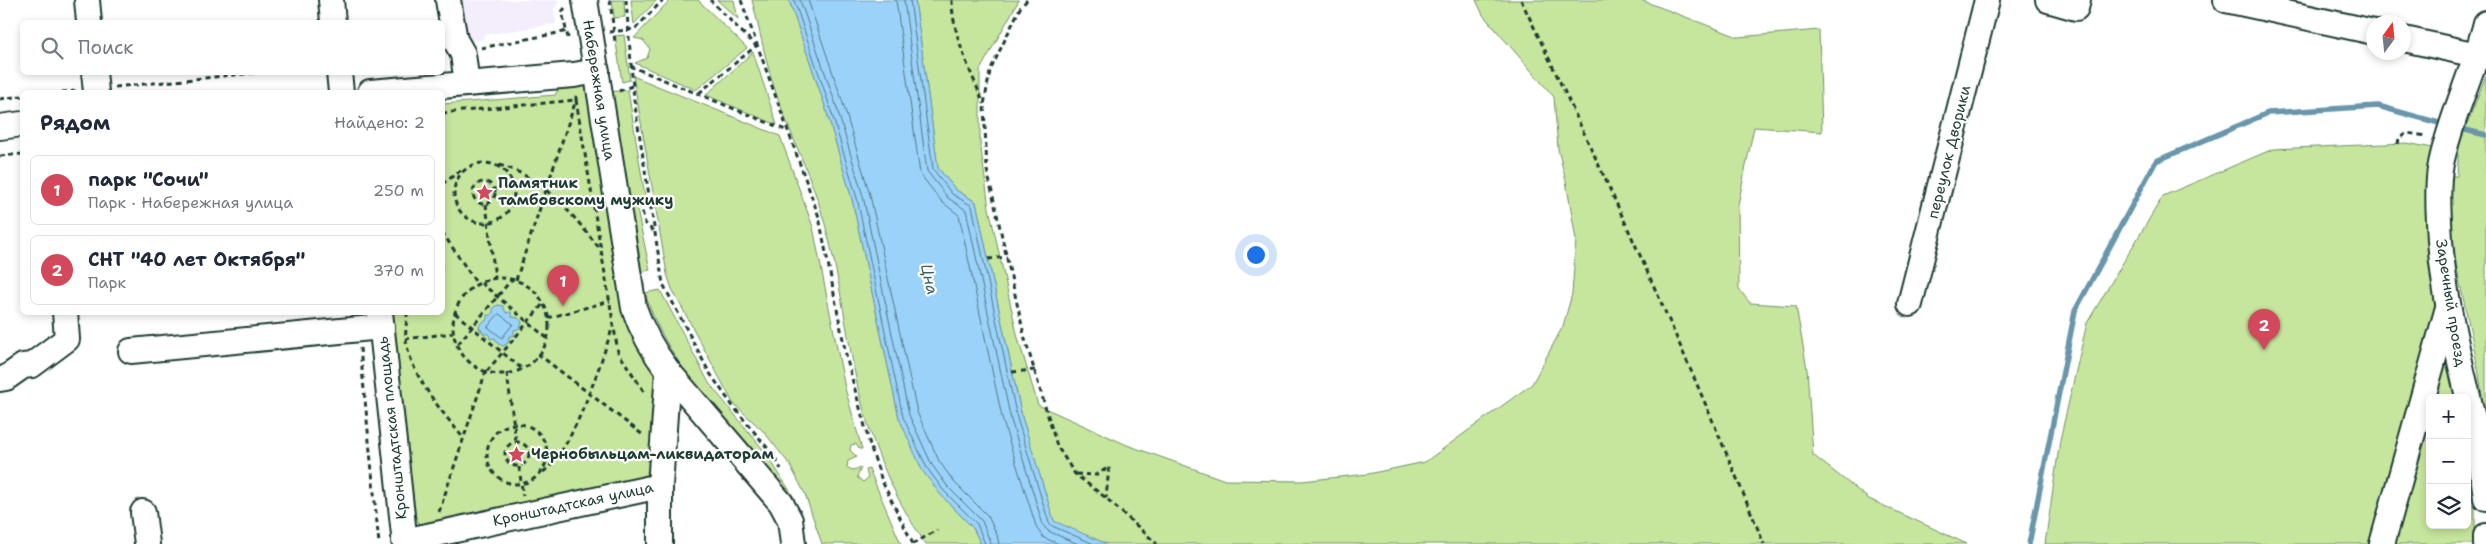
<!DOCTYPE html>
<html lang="ru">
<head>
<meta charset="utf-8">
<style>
  body { margin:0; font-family:"Shantell Sans",sans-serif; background:#f2f2f3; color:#1f2937 }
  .controls { position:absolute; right:15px; bottom:15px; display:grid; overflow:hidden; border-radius:8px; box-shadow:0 2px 8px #0003 }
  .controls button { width:45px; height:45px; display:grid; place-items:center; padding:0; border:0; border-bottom:1px solid #e0e1e3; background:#fff; color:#1f2937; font:25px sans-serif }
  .compass { position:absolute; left:2366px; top:15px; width:45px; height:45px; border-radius:50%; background:#fff; box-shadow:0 2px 8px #0003; rotate:15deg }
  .you { position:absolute; left:1255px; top:254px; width:18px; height:18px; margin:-12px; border:4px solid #fff; border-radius:50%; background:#1a73e8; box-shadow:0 0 0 8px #1a73e833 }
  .badge { display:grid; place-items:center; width:32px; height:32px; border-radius:50%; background:#d1495b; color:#fff; font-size:16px; font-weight:700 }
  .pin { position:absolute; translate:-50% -41px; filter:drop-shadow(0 1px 2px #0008) }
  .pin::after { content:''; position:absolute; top:26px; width:18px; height:15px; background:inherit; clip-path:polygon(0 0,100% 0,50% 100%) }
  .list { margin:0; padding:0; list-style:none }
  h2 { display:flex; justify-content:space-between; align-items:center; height:65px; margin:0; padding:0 20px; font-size:21px }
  h2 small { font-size:16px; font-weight:400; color:#747a83 }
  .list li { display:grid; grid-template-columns:32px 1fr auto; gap:15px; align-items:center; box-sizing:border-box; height:70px; margin:0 10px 10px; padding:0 10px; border:1px solid #e0e1e3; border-radius:8px }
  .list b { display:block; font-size:19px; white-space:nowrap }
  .list p { margin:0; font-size:16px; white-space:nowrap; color:#747a83 }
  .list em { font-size:16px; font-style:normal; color:#747a83 }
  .icon { flex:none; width:28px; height:28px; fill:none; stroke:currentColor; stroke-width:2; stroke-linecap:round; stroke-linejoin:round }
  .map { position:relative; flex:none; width:2486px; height:544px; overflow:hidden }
  .search { position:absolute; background:#fff; box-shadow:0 2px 8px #0003; left:20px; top:20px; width:425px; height:55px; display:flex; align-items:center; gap:12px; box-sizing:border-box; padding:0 18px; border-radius:8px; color:#747a83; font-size:19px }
  .panel { position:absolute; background:#fff; box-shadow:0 2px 8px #0003; left:20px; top:90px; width:425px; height:225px; border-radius:8px }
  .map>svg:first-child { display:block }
</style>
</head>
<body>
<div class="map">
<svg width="2486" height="544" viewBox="0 0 2486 544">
  <rect width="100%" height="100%" fill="#fff"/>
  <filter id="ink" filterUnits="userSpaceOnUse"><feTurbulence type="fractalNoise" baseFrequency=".02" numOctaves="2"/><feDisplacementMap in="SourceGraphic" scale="10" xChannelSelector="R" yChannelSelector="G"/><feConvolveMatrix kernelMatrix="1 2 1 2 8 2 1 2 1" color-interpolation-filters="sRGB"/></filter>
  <g filter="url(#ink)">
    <polygon fill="#f4edfb" points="458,0 560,0 554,9 556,24 483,35 484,39 465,42"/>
    <g fill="#c6e59d" stroke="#729168" fill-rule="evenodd">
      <polygon points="612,0 624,0 625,17 614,18"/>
      <polygon points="631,0 657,0 634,24"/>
      <polygon points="670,0 698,0 747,48 696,90 635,63 647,58 650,49 643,40 634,38"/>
      <polygon points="717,0 734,0 738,19"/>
      <path d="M752,0H789L825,106L852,199L899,418L940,494L973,528L981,544H926C890,493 868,436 855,374C844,318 837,260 819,204C805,162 785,123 772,81C764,54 759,27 752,0Z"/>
      <polygon points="915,0 1019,0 980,70 980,142 989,208 1018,338 1038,405 1127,445 1225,480 1302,481 1368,474 1425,462 1532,384 1563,326 1572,294 1576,240 1566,181 1558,149 1554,97 1483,15 1476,0 1641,0 1738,37 1819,30 1822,132 1754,127 1738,205 1739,289 1750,303 1796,306 1807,369 1813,455 1869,499 1967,544 1107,544 1054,522 1022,417 976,202 956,190 938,168"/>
      <polygon points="624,35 630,80 622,82 615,36"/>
      <polygon points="753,52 777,125 706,95"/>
      <path d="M2486,75V421C2482,399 2480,376 2475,353C2463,293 2446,237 2449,176H2457L2459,145Z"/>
      <polygon points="633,76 780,136 813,227 845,388 862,449 859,449 856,444 851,445 850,450 857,457 848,461 847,467 852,470 861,468 857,477 863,482 868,478 866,470 869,469 901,544 822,544 805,494 790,465 764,432 733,403 672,289 667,274"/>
      <path d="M561,84H583L589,89L657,373L654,480L424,529L416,520L392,313L442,312L443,104L555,95ZM500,305C506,313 509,317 518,318L522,322L509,336L508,343L503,346L489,333L480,330L479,327L493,315L494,307Z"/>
      <polygon points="628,90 646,203 636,205 650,270 641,272 608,92"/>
      <polygon points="2407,143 2433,148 2426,205 2429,263 2457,398 2430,398 2430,525 2467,525 2467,445 2475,482 2475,544 2045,544 2060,440 2087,323 2163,196 2273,149"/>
      <path d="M660,290L709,383L766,453L795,499C745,441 666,368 645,293Z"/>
    </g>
    <g fill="#9bd2fa" stroke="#6996ab">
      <polygon points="789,0 915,0 938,168 956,190 976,202 1022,417 1054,521 1107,544 981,544 973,528 940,494 922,470 899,418 852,199 825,106"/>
      <polygon points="498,305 503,306 506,313 511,312 512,317 518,318 522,322 520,328 514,330 514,336 509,336 508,343 503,346 498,344 495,338 490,339 489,334 484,334 479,327 481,323 487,320 487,315 492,315 494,307"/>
    </g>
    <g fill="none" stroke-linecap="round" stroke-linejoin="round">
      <g stroke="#517983" stroke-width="1">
        <polyline points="794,0 829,104 857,198 903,417 927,468 944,491 977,524 985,544"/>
        <polyline points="800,0 835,102 863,196 909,415 932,465 948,487 982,521 991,544"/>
        <polyline points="808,0 842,100 870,195 917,412 939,461 954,482 988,516 997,535 999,544"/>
        <polyline points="896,0 920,174 942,202 959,215 1003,422 1037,529 1044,538 1059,544"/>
        <polyline points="904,0 927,171 948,198 966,210 1011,420 1043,525 1048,531 1078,544"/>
        <polyline points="910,0 933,169 952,194 972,206 1017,418 1049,523 1052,526 1094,544"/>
        <polygon points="499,314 513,324 502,338 488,327"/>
      </g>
      <g stroke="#6996ab" stroke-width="5.5">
        <polyline points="2457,128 2486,135"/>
        <polyline points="2029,544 2075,311 2156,161 2268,113 2378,106 2446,125"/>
      </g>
      <defs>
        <g id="minor">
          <polyline points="87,0 89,22"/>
          <polyline points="331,0 333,22"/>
          <polyline points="448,0 455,40 463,54 467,84"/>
          <path d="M585,0L634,308C642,331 653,351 668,371L781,503L790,520L793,544"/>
          <polyline points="2048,0 2076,8 2078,0"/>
          <polyline points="2226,0 2374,32"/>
          <path d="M2486,23C2474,71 2451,116 2441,164C2437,182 2438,203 2439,221C2441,290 2459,356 2474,423C2480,447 2483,473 2486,498"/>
          <polyline points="2404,39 2486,57"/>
          <polyline points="94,72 96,92"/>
          <polyline points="339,72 341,92"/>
          <polyline points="370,92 574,75 597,71"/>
          <polyline points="0,127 22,124"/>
          <polyline points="1910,304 1987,0"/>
          <polyline points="380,312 405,544"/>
          <polyline points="131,351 382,327"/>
          <polyline points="0,379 6,378 23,366 32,365 67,339 65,312"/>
          <polyline points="660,486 660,544"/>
          <polyline points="143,512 147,544"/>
          <polyline points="404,541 660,486 668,371"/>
          <polyline points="2382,544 2447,311"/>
          <polyline points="2486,544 2486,536"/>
        </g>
      </defs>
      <use href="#minor" stroke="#1f3d34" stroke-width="28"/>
      <g stroke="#1f3d34" stroke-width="3" stroke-dasharray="5 4" stroke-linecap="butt">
        <polyline points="610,0 615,42"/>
        <polyline points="626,0 634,100 663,284 709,372 732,405 774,456 781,469"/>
        <polyline points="741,0 819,217 847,360 870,445 882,481 913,544"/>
        <path d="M952,0C952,35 971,72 984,104"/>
        <polyline points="1027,0 1020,8 990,71 984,105 987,170 1025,339 1057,446 1075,474 1106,498 1157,544"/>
        <path d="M1521,0C1607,179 1689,360 1764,544"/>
        <polyline points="565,8 562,12 568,38"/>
        <polyline points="609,32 635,29 663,0"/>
        <polyline points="481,48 568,31"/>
        <polyline points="630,66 788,131"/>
        <polyline points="115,87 263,72"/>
        <polyline points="619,91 632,86"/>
        <polyline points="62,92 77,91"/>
        <polyline points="699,93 756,46 710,0"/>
        <polyline points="0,99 22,96"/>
        <polyline points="576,100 618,352 645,393"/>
        <polyline points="442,113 576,100"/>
        <polyline points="2398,144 2399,138 2407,133 2427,136"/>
        <polyline points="0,156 22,154"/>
        <circle cx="484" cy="193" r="30"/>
        <path d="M499,165C542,176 574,216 600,249"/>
        <circle cx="484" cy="193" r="11"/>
        <polyline points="442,184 463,169"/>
        <polyline points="640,203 645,223 654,232"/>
        <polyline points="486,204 495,278"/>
        <polyline points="442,232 477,284"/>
        <polyline points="988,259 1007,257"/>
        <circle cx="501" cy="326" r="48"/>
        <polyline points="516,280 576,100 576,93"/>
        <polyline points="481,283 547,338"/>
        <path d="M407,312C407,321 405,331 406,340C411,377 442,411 464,439"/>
        <polyline points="455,313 521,368"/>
        <polyline points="548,318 610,301"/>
        <polyline points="405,339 453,333"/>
        <polyline points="458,344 512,279"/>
        <polyline points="360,348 379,544"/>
        <polyline points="538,354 643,435"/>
        <polyline points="487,371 543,304"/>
        <polyline points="1012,372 1035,370"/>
        <polyline points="507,373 516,442"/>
        <circle cx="517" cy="454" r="30"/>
        <circle cx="517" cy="454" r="12"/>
        <polyline points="519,467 523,496"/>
        <path d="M543,472C573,451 601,362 613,326"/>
        <polyline points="1076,474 1096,475 1109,467 1106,498"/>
        <polyline points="439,512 486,371"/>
        <polyline points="913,544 937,530"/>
      </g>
      <use href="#minor" stroke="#fff" stroke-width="24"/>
    </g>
  </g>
  <defs>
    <symbol id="sight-bare" viewBox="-9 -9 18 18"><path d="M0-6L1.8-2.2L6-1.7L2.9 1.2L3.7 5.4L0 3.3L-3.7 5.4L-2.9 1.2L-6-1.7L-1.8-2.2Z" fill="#d1495b" stroke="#fff" stroke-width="2.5" paint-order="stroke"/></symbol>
  </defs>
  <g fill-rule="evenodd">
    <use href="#sight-bare" x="472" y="180" width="25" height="25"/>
    <use href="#sight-bare" x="504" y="442" width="25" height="25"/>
  </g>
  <g text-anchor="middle" stroke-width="4.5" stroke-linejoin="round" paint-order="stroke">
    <g font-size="15" fill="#1f3d34" stroke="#fff">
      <text transform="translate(599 90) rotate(81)" y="5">Набережная улица</text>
      <text transform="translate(1949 152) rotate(-76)" y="5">переулок Дворики</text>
      <text transform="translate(2451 303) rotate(81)" y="5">Заречный проезд</text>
      <text transform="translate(392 428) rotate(-96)" y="5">Кронштадтская площадь</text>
      <text transform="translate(573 504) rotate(-12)" y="5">Кронштадтская улица</text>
    </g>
    <g font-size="15" font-weight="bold" fill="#1f3d34" stroke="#fff" text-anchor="start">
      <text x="498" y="188">Памятник<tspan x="498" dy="17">тамбовскому мужику</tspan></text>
      <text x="531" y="459">Чернобыльцам-ликвидаторам</text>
    </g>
    <g font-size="16" font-style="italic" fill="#3e6266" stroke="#fff">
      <text transform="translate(930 279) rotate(77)" y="6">Цна</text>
    </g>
  </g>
</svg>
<div class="controls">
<button>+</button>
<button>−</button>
<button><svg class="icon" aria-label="layers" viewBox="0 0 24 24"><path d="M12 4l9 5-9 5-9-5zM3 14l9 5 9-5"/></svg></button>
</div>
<svg class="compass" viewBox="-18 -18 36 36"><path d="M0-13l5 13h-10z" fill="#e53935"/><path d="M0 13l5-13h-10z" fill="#747a83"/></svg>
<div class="you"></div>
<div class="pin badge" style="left:563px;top:306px">1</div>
<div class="pin badge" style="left:2264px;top:350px">2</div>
<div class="search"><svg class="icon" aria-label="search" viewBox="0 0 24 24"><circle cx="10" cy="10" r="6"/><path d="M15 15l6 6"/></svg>Поиск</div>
<section class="panel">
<h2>Рядом<small>Найдено: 2</small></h2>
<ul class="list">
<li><span class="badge">1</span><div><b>парк &quot;Сочи&quot;</b><p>Парк · Набережная улица</p></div><em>250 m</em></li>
<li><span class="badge">2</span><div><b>СНТ &quot;40 лет Октября&quot;</b><p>Парк</p></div><em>370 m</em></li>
</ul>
</section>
</div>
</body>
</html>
